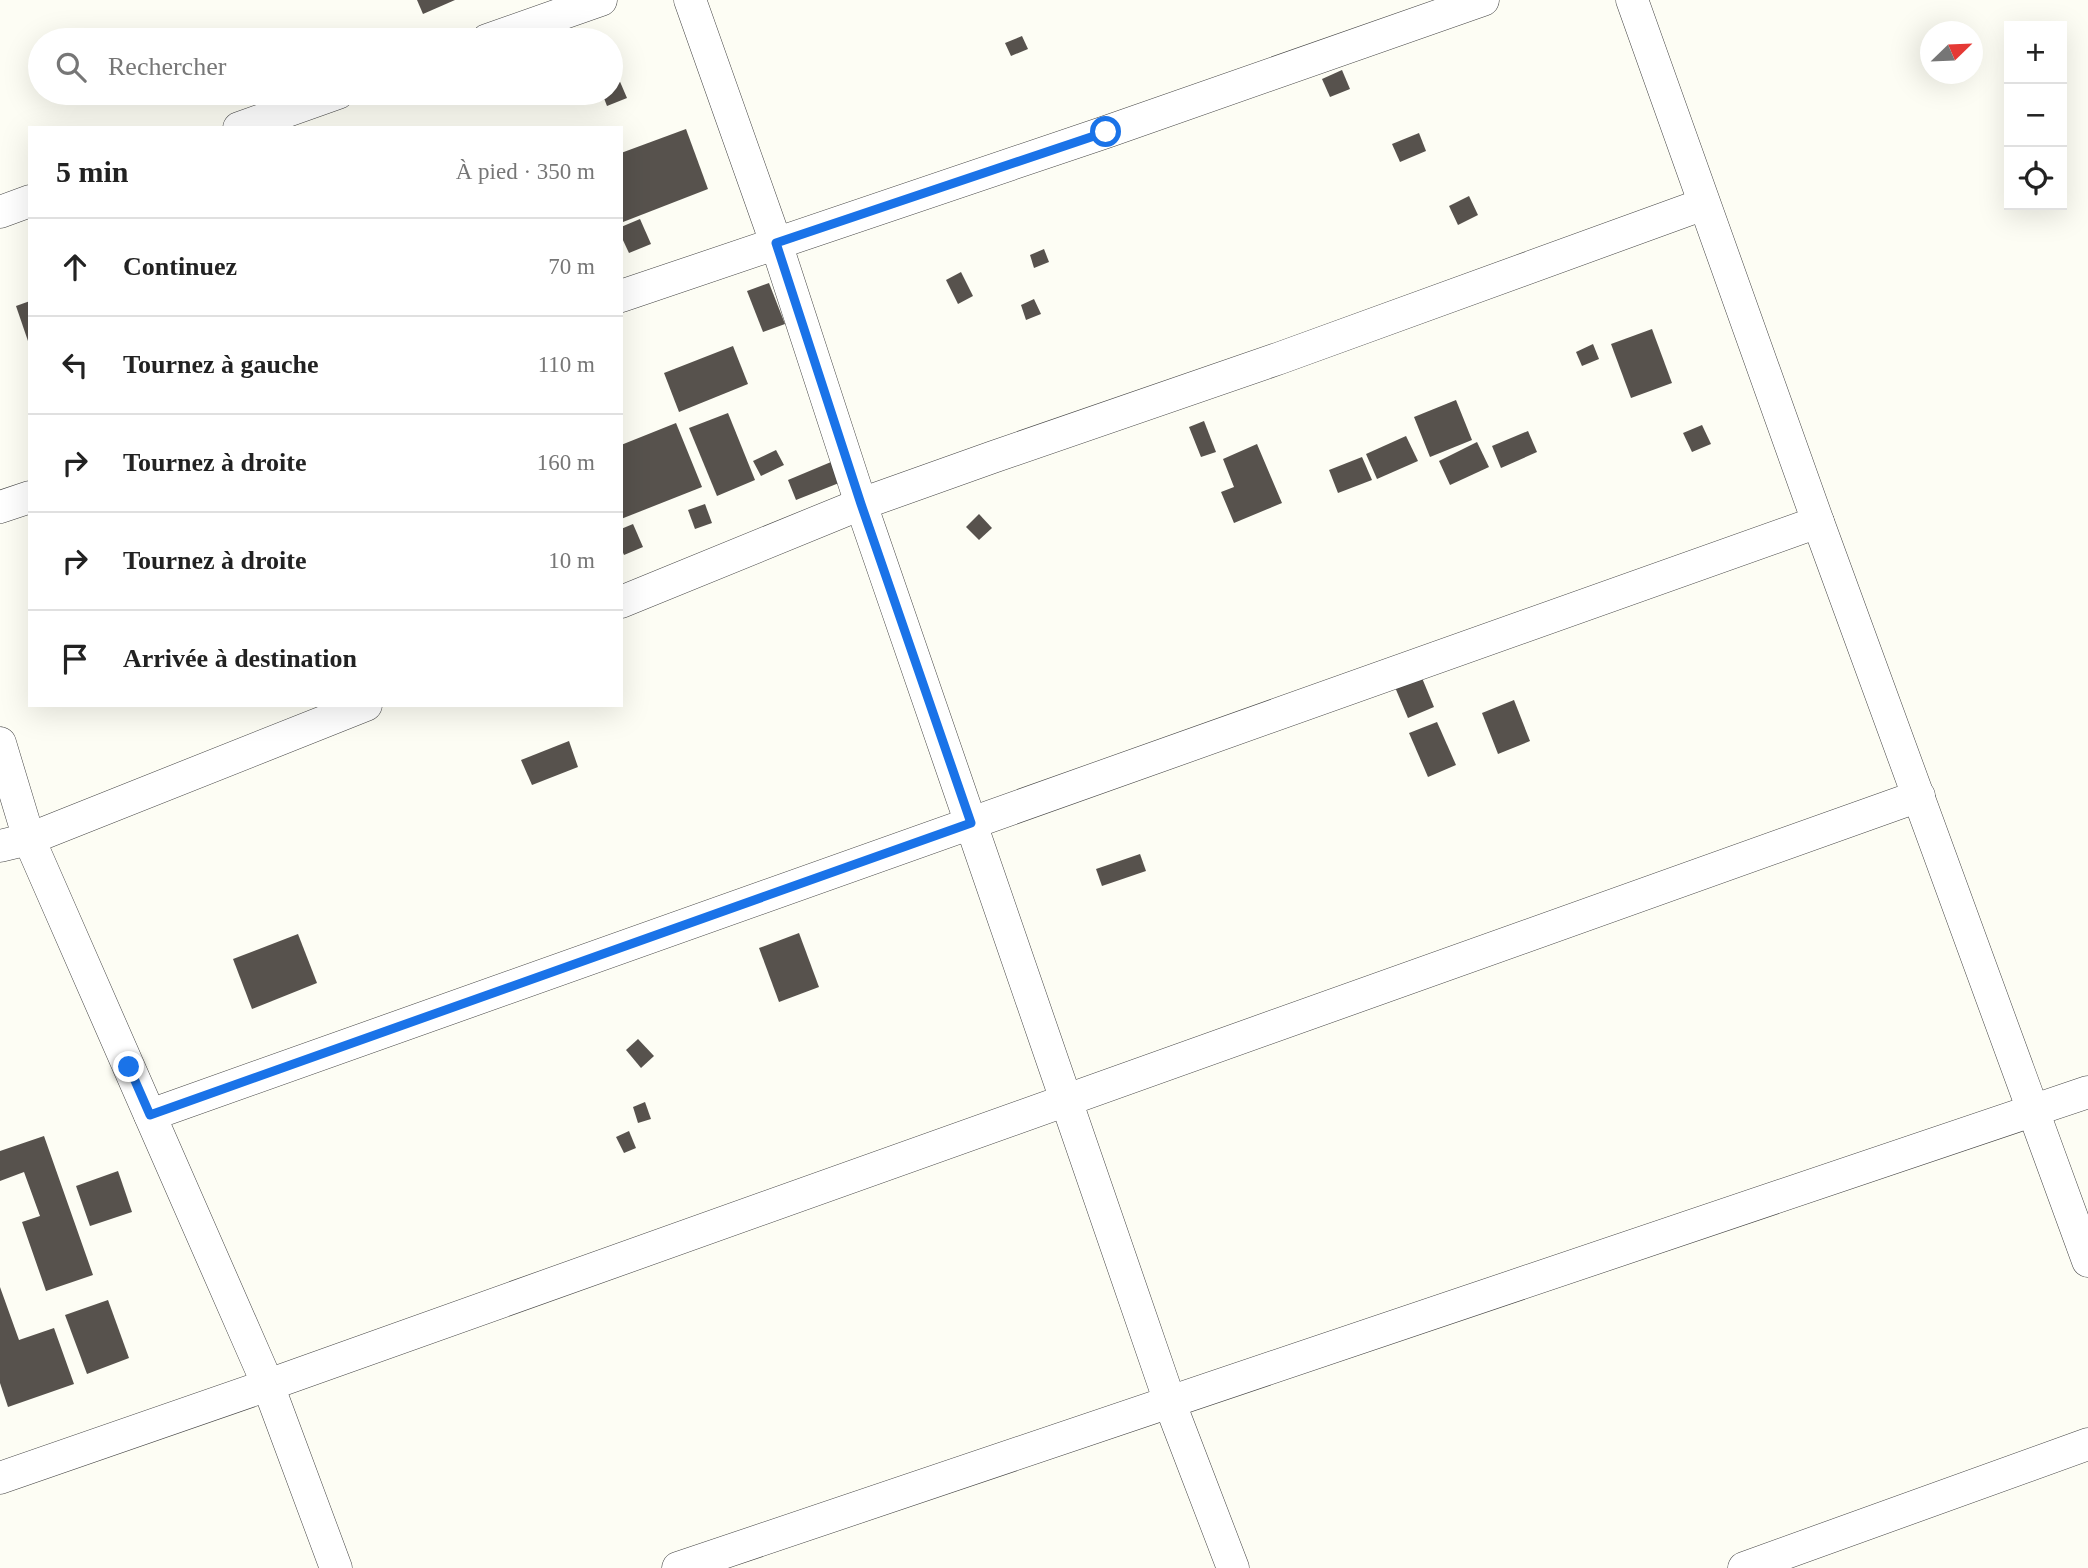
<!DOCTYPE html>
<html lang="fr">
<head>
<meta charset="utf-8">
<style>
  body { margin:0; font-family:Georgia,serif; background:#f6f6f6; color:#222 }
  .controls { position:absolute; right:21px; top:21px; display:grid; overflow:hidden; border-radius:0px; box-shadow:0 7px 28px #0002 }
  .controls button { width:63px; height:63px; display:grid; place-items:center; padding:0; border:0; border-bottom:2px solid #e0e0e0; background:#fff; color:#222; font:35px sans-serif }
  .compass { position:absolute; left:1920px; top:21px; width:63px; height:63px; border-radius:50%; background:#fff; box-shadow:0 7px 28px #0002; rotate:67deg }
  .stop { position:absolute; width:21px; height:21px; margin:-16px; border:5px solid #1a73e8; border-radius:50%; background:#fff }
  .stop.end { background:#1a73e8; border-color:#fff; box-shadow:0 2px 7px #0008 }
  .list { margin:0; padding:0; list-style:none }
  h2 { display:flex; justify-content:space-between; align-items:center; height:91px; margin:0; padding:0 28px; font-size:30px }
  h2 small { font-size:23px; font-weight:400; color:#767676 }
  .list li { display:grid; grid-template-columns:46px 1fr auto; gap:21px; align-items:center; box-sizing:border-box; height:98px; padding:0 28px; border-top:2px solid #e0e0e0 }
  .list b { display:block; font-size:26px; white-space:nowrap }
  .list em { font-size:23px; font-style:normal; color:#767676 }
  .icon { flex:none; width:38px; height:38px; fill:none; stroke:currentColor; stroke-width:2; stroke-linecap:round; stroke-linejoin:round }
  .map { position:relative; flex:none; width:2088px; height:1568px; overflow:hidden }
  .search { position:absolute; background:#fff; box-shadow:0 7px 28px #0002; left:28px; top:28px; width:595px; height:77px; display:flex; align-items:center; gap:18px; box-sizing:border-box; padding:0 24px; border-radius:38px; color:#767676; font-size:26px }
  .panel { position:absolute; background:#fff; box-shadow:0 7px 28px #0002; left:28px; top:126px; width:595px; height:581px; border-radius:0px }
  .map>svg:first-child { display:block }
</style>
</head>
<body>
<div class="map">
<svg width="2088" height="1568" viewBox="0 0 2088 1568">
  <rect width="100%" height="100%" fill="#fdfdf4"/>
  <g fill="#57524d">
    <polygon points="417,0 455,0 423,14"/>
    <polygon points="1022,36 1028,49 1011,56 1005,43"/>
    <polygon points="1342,70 1350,89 1330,97 1322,79"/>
    <polygon points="618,77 627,98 607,106 602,93 611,93 611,79"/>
    <polygon points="686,129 708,189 623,222 621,216 621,153"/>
    <polygon points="1419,133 1426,151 1400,162 1392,144"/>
    <polygon points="1469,196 1478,215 1458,225 1449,206"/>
    <polygon points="640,219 651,244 629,253 621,236 621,227"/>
    <polygon points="1044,249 1049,262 1034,268 1030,255"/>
    <polygon points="961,272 973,296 958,304 946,280"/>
    <polygon points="769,283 785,324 763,332 747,291"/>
    <polygon points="1034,299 1041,314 1026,320 1021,305"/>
    <polygon points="30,301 30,344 29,344 16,306"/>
    <polygon points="1652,329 1672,383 1631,398 1611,344"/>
    <polygon points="1593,344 1599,359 1582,366 1576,352"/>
    <polygon points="733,346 748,384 679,412 664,373"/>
    <polygon points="1456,400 1472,440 1430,457 1414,417"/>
    <polygon points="728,413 755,480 717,496 689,428"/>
    <polygon points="1204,421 1216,452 1201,457 1189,427"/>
    <polygon points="676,423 702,487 621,519 621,445"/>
    <polygon points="1702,425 1711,444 1692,452 1683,433"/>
    <polygon points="1528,431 1537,452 1501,468 1492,446"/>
    <polygon points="1406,436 1418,461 1377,479 1366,454"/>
    <polygon points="1477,442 1489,467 1450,485 1439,461"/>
    <polygon points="1257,444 1282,503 1234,523 1221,492 1234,487 1223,459"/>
    <polygon points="776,450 784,465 761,476 753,461"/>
    <polygon points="1362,457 1372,480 1338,493 1329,470"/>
    <polygon points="831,462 839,483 796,500 788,480"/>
    <polygon points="705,504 712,523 695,529 688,510"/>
    <polygon points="979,514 992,528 979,540 966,527"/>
    <polygon points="633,524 643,547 624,555 621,548 621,529"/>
    <polygon points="1415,661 1434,707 1408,718 1389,673"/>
    <polygon points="1514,700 1530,741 1498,754 1482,713"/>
    <polygon points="1437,722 1456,765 1428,777 1409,733"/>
    <polygon points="569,741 578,767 532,785 521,760"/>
    <polygon points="1140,854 1146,871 1102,886 1096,869"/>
    <polygon points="799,933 819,987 779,1002 759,948"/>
    <polygon points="298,934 317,983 252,1009 233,959"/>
    <polygon points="638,1039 654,1056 641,1068 626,1050"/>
    <polygon points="645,1102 651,1119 638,1123 633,1107"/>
    <polygon points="629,1131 636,1148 624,1153 616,1137"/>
    <polygon points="44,1136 93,1275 46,1291 22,1222 40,1216 24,1172 0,1181 0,1151"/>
    <polygon points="118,1171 132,1212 90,1226 76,1186"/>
    <polygon points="0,1287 19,1340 54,1328 74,1384 8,1407 0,1383"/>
    <polygon points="108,1300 129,1358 87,1374 65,1315"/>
  </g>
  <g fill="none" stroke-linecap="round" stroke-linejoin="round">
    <defs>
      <g id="street">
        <polyline points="690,0 776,243 861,504 1174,1414 1233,1568"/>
        <polyline points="487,40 601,0"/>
        <polyline points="239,128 338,93"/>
        <polyline points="0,212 30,201"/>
        <polyline points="621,296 1106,132 1483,0"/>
        <polyline points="0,507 30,497"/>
        <polyline points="1818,522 2088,1261"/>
        <polyline points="621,602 861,504 993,457 1280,358 1704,204"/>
        <polyline points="0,743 29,839 268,1385 336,1568"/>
        <polyline points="0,846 29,839 366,705"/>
        <polyline points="150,1115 1818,522 1632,0"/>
        <polyline points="0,1478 268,1385 1919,796"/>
        <polyline points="678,1568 2088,1092"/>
        <polyline points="1744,1568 2088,1444"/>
      </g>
    </defs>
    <use href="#street" stroke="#434343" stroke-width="33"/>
    <use href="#street" stroke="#fff" stroke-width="32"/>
  </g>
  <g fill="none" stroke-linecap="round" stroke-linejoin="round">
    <polyline stroke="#1a73e8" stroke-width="9" points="129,1067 150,1115 971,823 861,504 776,243 1106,132"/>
  </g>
</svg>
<div class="controls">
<button>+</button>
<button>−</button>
<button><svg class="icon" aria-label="locate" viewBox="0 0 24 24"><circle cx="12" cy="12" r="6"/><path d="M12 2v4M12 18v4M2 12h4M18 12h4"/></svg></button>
</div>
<svg class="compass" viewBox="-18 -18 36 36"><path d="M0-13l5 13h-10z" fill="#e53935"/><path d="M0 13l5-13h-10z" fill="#767676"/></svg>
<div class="stop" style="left:1106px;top:132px"></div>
<div class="stop end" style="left:129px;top:1067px"></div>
<div class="search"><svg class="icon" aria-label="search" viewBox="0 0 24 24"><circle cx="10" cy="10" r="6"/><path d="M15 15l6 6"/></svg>Rechercher</div>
<section class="panel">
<h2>5 min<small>À pied · 350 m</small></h2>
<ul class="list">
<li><svg class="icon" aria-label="ahead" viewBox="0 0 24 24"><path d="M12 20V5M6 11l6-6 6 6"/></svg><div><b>Continuez</b></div><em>70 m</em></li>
<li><svg class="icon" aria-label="left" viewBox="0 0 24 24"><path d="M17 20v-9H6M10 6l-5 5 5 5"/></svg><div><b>Tournez à gauche</b></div><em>110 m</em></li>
<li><svg class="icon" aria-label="right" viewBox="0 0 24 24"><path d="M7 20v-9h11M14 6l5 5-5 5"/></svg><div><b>Tournez à droite</b></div><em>160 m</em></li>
<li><svg class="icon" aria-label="right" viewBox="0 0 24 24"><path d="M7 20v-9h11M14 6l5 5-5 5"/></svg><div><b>Tournez à droite</b></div><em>10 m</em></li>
<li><svg class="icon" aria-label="arrive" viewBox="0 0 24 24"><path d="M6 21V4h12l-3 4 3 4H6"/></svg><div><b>Arrivée à destination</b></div></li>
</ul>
</section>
</div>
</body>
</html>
